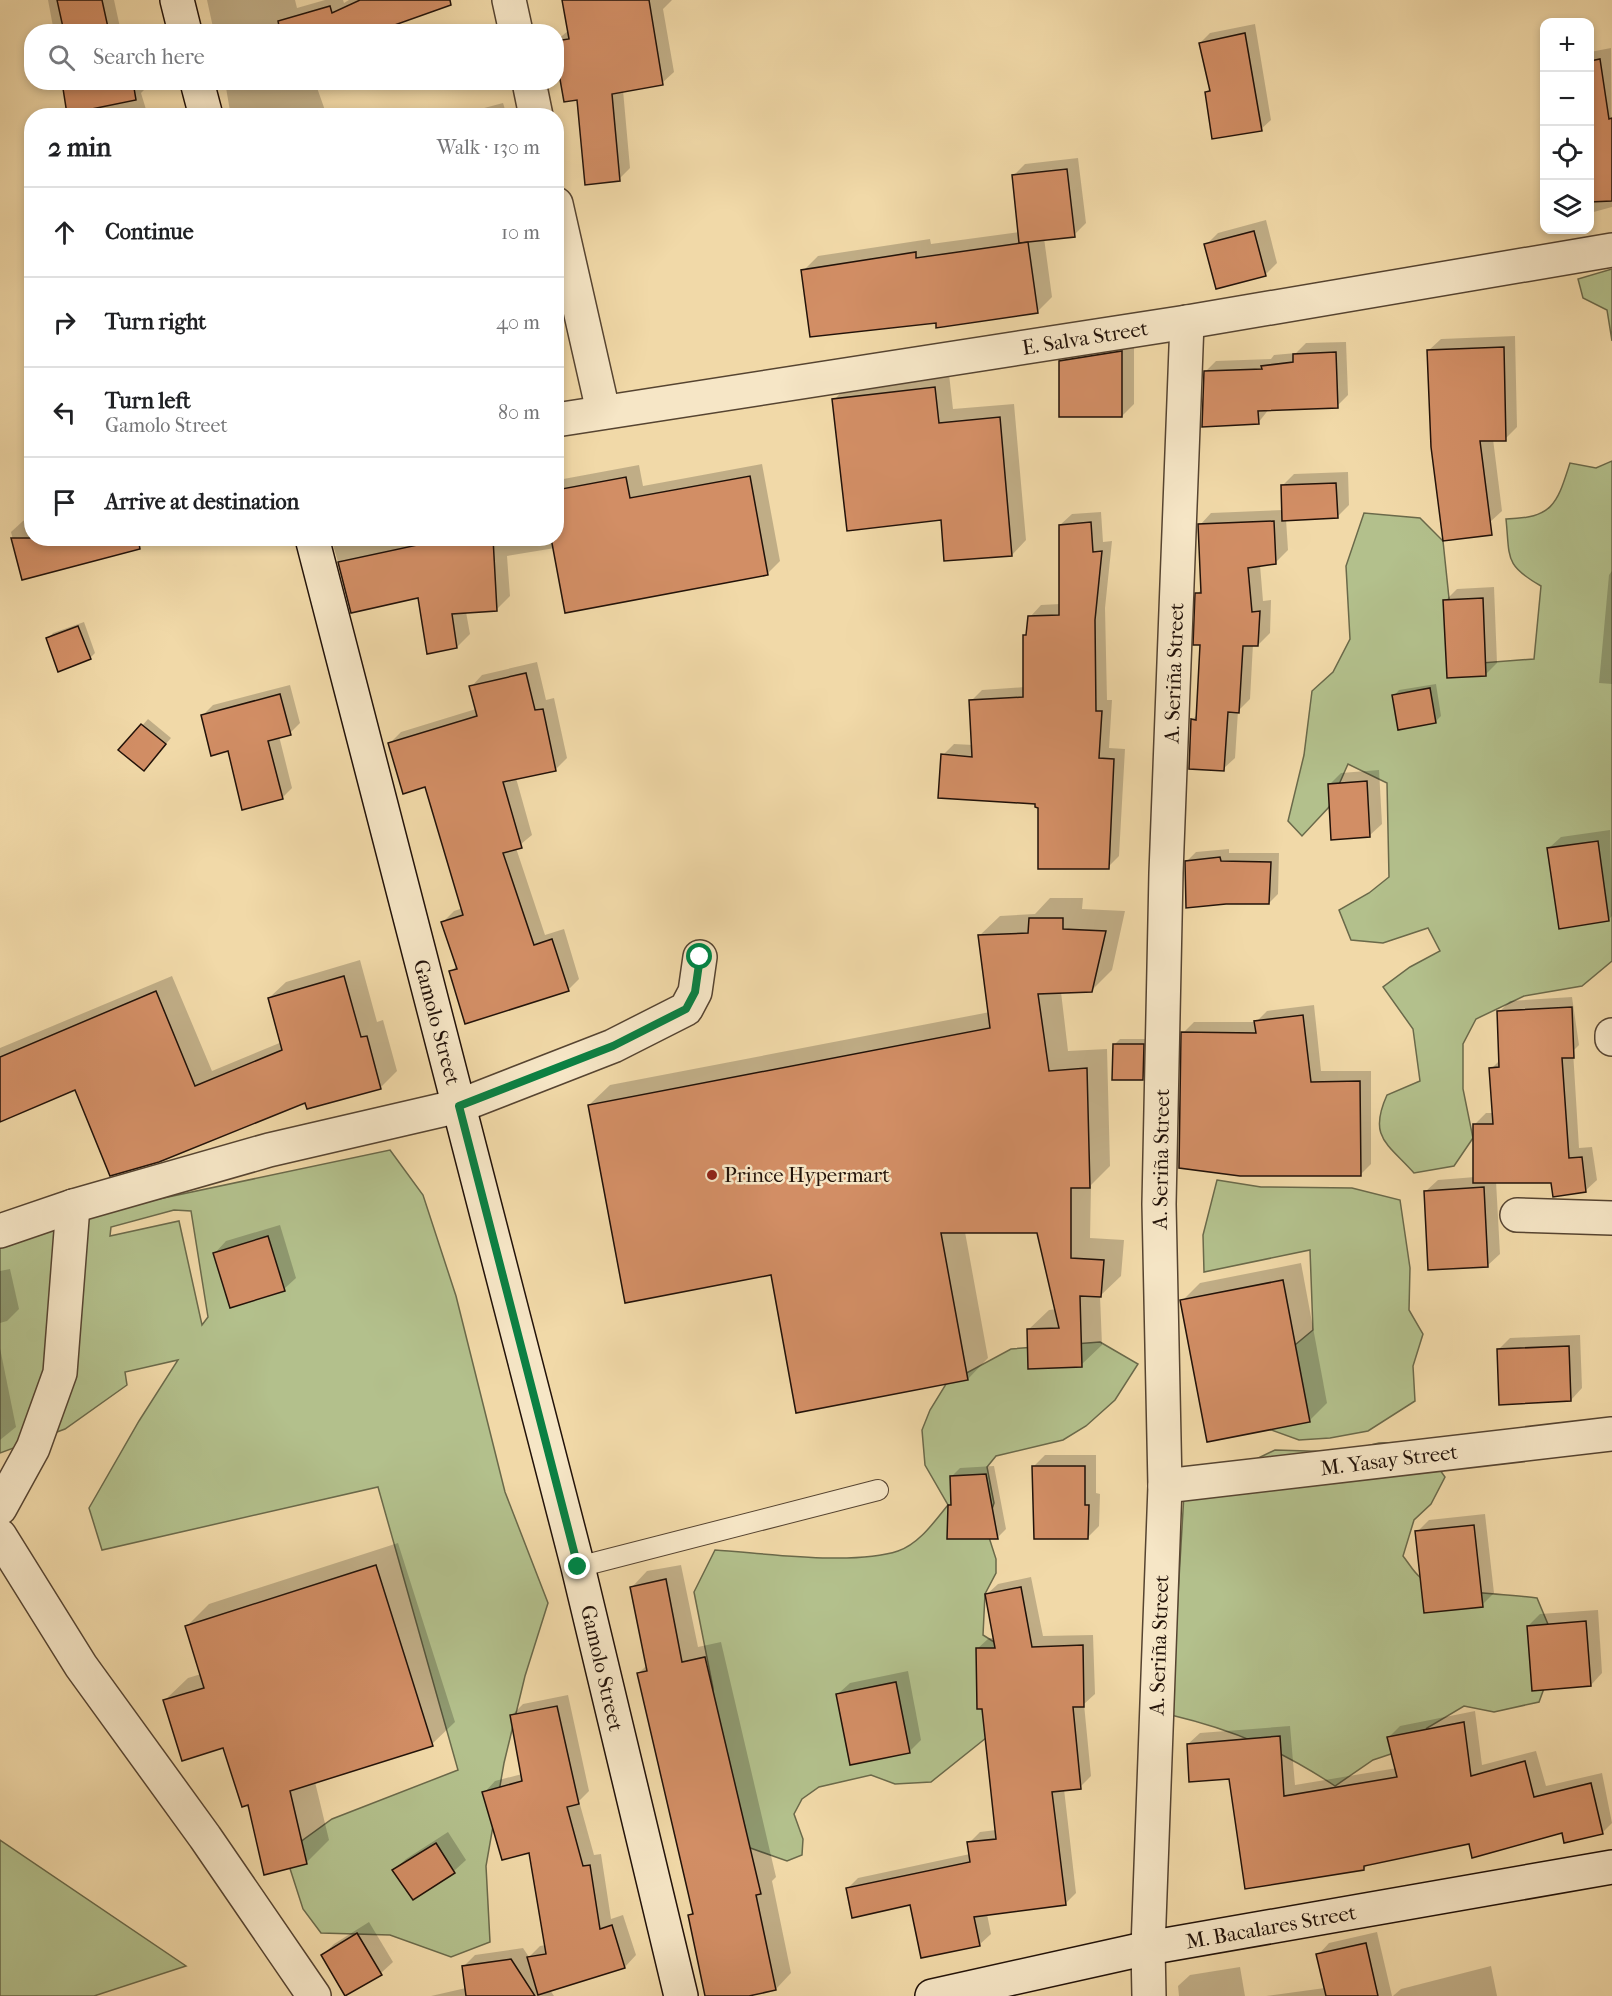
<!DOCTYPE html>
<html lang="en">
<head>
<meta charset="utf-8">
<style>
  body { margin:0; font-family:"IM FELL French Canon",serif; background:#f6f6f6; color:#202124 }
  .controls { position:absolute; right:18px; top:18px; display:grid; overflow:hidden; border-radius:12px; box-shadow:0 3px 9px #0003 }
  .controls button { width:54px; height:54px; display:grid; place-items:center; padding:0; border:0; border-bottom:2px solid #e0e0e0; background:#fff; color:#202124; font:30px sans-serif }
  .stop { position:absolute; width:18px; height:18px; margin:-14px; border:4px solid #0b8043; border-radius:50%; background:#fff }
  .stop.end { background:#0b8043; border-color:#fff; box-shadow:0 2px 6px #0008 }
  .list { margin:0; padding:0; list-style:none }
  h2 { display:flex; justify-content:space-between; align-items:center; height:78px; margin:0; padding:0 24px; font-size:26px }
  h2 small { font-size:20px; font-weight:400; color:#757577 }
  .list li { display:grid; grid-template-columns:39px 1fr auto; gap:18px; align-items:center; box-sizing:border-box; height:90px; padding:0 24px; border-top:2px solid #e0e0e0 }
  .list b { display:block; font-size:22px; white-space:nowrap }
  .list p { margin:0; font-size:20px; white-space:nowrap; color:#757577 }
  .list em { font-size:20px; font-style:normal; color:#757577 }
  .icon { flex:none; width:33px; height:33px; fill:none; stroke:currentColor; stroke-width:2; stroke-linecap:round; stroke-linejoin:round }
  .map { position:relative; flex:none; width:1612px; height:1996px; overflow:hidden }
  .search { position:absolute; background:#fff; box-shadow:0 3px 9px #0003; left:24px; top:24px; width:540px; height:66px; display:flex; align-items:center; gap:15px; box-sizing:border-box; padding:0 21px; border-radius:24px; color:#757577; font-size:22px }
  .panel { position:absolute; background:#fff; box-shadow:0 3px 9px #0003; left:24px; top:108px; width:540px; height:438px; border-radius:24px }
  .map>svg:first-child { display:block }
</style>
</head>
<body>
<div class="map">
<svg width="1612" height="1996" viewBox="0 0 1612 1996">
  <rect width="100%" height="100%" fill="#f1d9a8"/>
  <filter id="stains"><feTurbulence type="fractalNoise" baseFrequency=".00333" numOctaves="4"/><feColorMatrix values="0 0 0 0 .2 0 0 0 0 .09 0 0 0 0 .02 0 0 0 .5 -.17"/></filter>
  <radialGradient id="worn" r=".72"><stop offset=".6" stop-color="#630" stop-opacity="0"/><stop offset="1" stop-color="#630" stop-opacity=".3"/></radialGradient>
  <g fill="#b3c08c" stroke="#6a694a" stroke-width="1.5" fill-rule="evenodd">
    <polygon points="1612,269 1612,341 1607,310 1583,298 1578,279"/>
    <path d="M1612,461V961L1582,986L1524,996L1476,1019L1463,1044V1089L1473,1138L1454,1166L1414,1173C1387,1143 1368,1137 1387,1095L1420,1081L1413,1029L1383,987L1410,967L1440,951L1428,928L1383,943L1351,940L1339,910L1369,893L1389,877L1387,783L1348,764L1329,807L1302,836L1288,821L1304,755L1312,691L1333,672L1350,639L1346,566L1364,513L1420,518L1443,541L1456,665L1534,659L1541,586C1504,565 1510,558 1506,519C1554,518 1557,503 1570,463L1596,468Z"/>
    <path d="M390,1150L423,1195L456,1296L505,1492L548,1603L525,1676L504,1763L486,1866L490,1942L451,1957L390,1935L321,1933L303,1909L285,1853L332,1819L458,1770L378,1487L102,1550L89,1508L139,1421L178,1360L125,1372L127,1385L65,1429L0,1453V1246L16,1239L154,1200ZM174,1210L191,1211L208,1317L202,1325L179,1221L110,1236L111,1227Z"/>
    <polygon points="1217,1180 1261,1187 1352,1188 1400,1200 1410,1268 1409,1310 1423,1334 1413,1366 1415,1401 1368,1431 1330,1438 1299,1440 1244,1420 1295,1345 1313,1330 1310,1250 1204,1272 1203,1235"/>
    <path d="M1100,1342L1138,1364L1115,1400L1086,1426L1063,1440L996,1456L987,1467L994,1503L986,1528L996,1559V1573L985,1594L983,1635L1002,1647L1006,1722L931,1782L895,1784L871,1775L819,1787L802,1799L794,1814L803,1839L802,1855L787,1861L739,1844L700,1780L713,1688L694,1592L715,1550C763,1553 853,1566 898,1551C919,1544 934,1522 948,1505L925,1465L922,1430L930,1410L946,1384L1011,1349Z"/>
    <path d="M1420,1442L1445,1477L1431,1504L1414,1520L1403,1556C1408,1562 1414,1573 1421,1578C1448,1595 1503,1593 1537,1598L1555,1641L1550,1672L1539,1702L1494,1712L1464,1706L1427,1728L1418,1745L1373,1760L1335,1786C1281,1750 1234,1730 1171,1715L1184,1494L1275,1450L1342,1452L1379,1443Z"/>
    <polygon points="0,1840 186,1966 94,1996 0,1996"/>
  </g>
  <g fill="#0003">
    <polygon points="48,0 114,0 121,32 54,32"/>
    <polygon points="207,0 295,0 297,8 325,0 343,0 344,3 349,0 373,0 363,32 214,32"/>
    <polygon points="563,0 672,0 663,9 674,72 662,83 623,90 630,168 619,179 556,49 556,41 569,30"/>
    <polygon points="1255,24 1271,120 1261,129 1206,92 1211,88 1200,43 1210,33"/>
    <polygon points="1611,48 1612,207 1590,213 1590,52"/>
    <polygon points="63,82 144,82 145,89 141,93 148,116 81,116"/>
    <polygon points="225,82 315,82 327,116 244,116 241,109 230,111"/>
    <polygon points="503,103 507,116 458,116 458,115"/>
    <polygon points="1078,158 1086,223 1074,235 1044,238 1052,297 1037,312 937,322 803,271 818,256 930,239 931,244 1019,232 1013,176 1025,164"/>
    <polygon points="1266,220 1277,263 1265,275 1206,245 1218,233"/>
    <polygon points="1515,336 1517,427 1505,439 1493,439 1502,511 1490,522 1429,350 1441,339"/>
    <polygon points="1134,340 1134,404 1122,416 1060,361 1072,350"/>
    <polygon points="1346,342 1348,395 1337,406 1269,409 1258,423 1205,372 1216,361 1271,359 1274,355 1296,353 1306,343"/>
    <polygon points="949,374 953,409 1014,404 1026,540 1012,555 943,518 834,400 848,385"/>
    <polygon points="762,464 780,561 767,574 555,548 507,556 510,596 497,609 466,612 470,634 457,647 419,596 352,611 331,538 556,538 558,480 639,465 643,486"/>
    <polygon points="1348,472 1349,505 1337,517 1286,519 1288,550 1276,562 1260,565 1263,601 1271,600 1270,633 1258,645 1253,644 1250,699 1238,711 1235,758 1223,769 1192,720 1198,714 1201,643 1197,594 1202,589 1200,525 1211,513 1283,510 1282,486 1294,474"/>
    <polygon points="1101,512 1103,542 1112,541 1105,608 1107,700 1112,700 1109,748 1125,749 1119,856 1108,867 1036,803 943,755 954,744 973,745 971,701 982,690 1025,687 1024,636 1028,632 1030,617 1041,605 1060,604 1060,525 1072,514"/>
    <polygon points="32,518 32,538 23,578 11,532 23,521"/>
    <polygon points="1612,571 1612,684 1599,683 1609,575"/>
    <polygon points="1494,587 1497,663 1485,675 1445,601 1457,589"/>
    <polygon points="84,622 95,653 90,658 48,639 53,633"/>
    <polygon points="537,662 546,700 554,698 567,758 555,770 516,778 532,835 516,848 545,935 564,929 579,979 568,990 451,972 457,965 443,922 454,911 463,908 426,785 389,744 401,732 476,709 471,687 482,675"/>
    <polygon points="1436,684 1441,716 1435,722 1394,696 1399,690"/>
    <polygon points="290,685 300,723 290,733 279,736 292,788 282,798 229,749 203,715 213,705"/>
    <polygon points="148,719 171,738 149,764 121,750"/>
    <polygon points="1379,770 1382,824 1370,835 1329,785 1341,773"/>
    <polygon points="1610,830 1612,916 1608,920 1549,848 1561,837"/>
    <polygon points="1229,849 1229,853 1279,853 1278,894 1269,903 1187,861 1196,852"/>
    <polygon points="1050,898 1083,898 1082,909 1125,911 1112,970 1091,991 1061,992 1068,1051 1107,1049 1110,1166 1091,1185 1090,1238 1124,1240 1121,1276 1100,1296 1102,1345 1081,1365 1028,1330 1049,1310 1056,1309 1038,1232 965,1232 988,1358 968,1379 772,1273 589,1105 610,1085 990,1012 979,936 1000,916 1035,914"/>
    <polygon points="360,960 377,1022 383,1020 397,1071 380,1088 306,1101 76,1088 0,1120 0,1048 172,976 212,1071 282,1042 269,998 286,982"/>
    <polygon points="1572,997 1579,1045 1573,1051 1579,1148 1592,1147 1597,1180 1585,1191 1552,1182 1496,1181 1500,1254 1488,1265 1426,1191 1438,1180 1475,1177 1475,1124 1486,1113 1494,1113 1491,1069 1501,1059 1499,1012 1510,1001"/>
    <polygon points="1314,1005 1321,1071 1371,1071 1371,1164 1360,1175 1183,1033 1194,1022 1256,1022 1267,1011"/>
    <polygon points="1120,1039 1149,1039 1148,1073 1142,1078 1114,1045"/>
    <polygon points="280,1225 296,1278 284,1289 215,1253 226,1241"/>
    <polygon points="1301,1263 1327,1403 1309,1421 1182,1301 1200,1283"/>
    <polygon points="10,1269 19,1309 7,1321 0,1323 0,1271"/>
    <polygon points="1580,1335 1582,1388 1571,1400 1498,1350 1510,1338"/>
    <polygon points="0,1348 16,1427 0,1440"/>
    <polygon points="1045,1455 1096,1455 1096,1493 1100,1494 1099,1526 1087,1538 1033,1467"/>
    <polygon points="994,1466 1006,1529 997,1538 949,1506 953,1502 951,1477 960,1468"/>
    <polygon points="1485,1514 1494,1593 1482,1605 1417,1532 1429,1520"/>
    <polygon points="398,1543 455,1722 432,1744 315,1782 329,1840 306,1863 249,1803 224,1746 165,1700 188,1678 201,1674 186,1627 209,1604"/>
    <polygon points="681,1565 698,1647 721,1642 776,1877 772,1881 791,1973 776,1989 742,1996 706,1996 689,1915 694,1911 638,1674 647,1665 632,1587 647,1571"/>
    <polygon points="1031,1577 1043,1636 1093,1635 1095,1694 1084,1704 1091,1776 1080,1787 1064,1789 1076,1893 1065,1904 987,1914 991,1934 979,1945 912,1903 847,1889 858,1878 970,1854 969,1843 980,1832 996,1830 977,1649 989,1638 995,1638 986,1595 998,1584"/>
    <polygon points="1598,1610 1602,1673 1591,1685 1528,1626 1540,1614"/>
    <polygon points="908,1671 921,1740 909,1752 838,1694 850,1683"/>
    <polygon points="568,1695 589,1791 579,1801 594,1855 601,1854 611,1919 623,1915 636,1955 625,1967 550,1990 554,1996 431,1996 466,1988 463,1967 475,1955 523,1948 529,1957 540,1946 546,1945 531,1851 484,1793 495,1781 522,1774 511,1716 523,1704"/>
    <polygon points="1475,1711 1482,1765 1536,1751 1546,1786 1602,1773 1612,1823 1602,1833 1563,1831 1470,1842 1369,1863 1364,1869 1230,1777 1188,1744 1200,1733 1290,1726 1295,1785 1397,1768 1389,1737 1400,1726"/>
    <polygon points="448,1832 466,1860 454,1871 413,1898 394,1870 406,1859"/>
    <polygon points="369,1922 393,1962 381,1973 346,1995 322,1956 334,1944"/>
    <polygon points="1377,1932 1392,1996 1266,1996 1325,1988 1318,1955 1329,1943"/>
    <polygon points="1491,1966 1497,1996 1393,1996 1401,1989"/>
    <polygon points="1240,1967 1245,1996 1179,1996 1178,1986 1190,1975"/>
  </g>
  <g fill="#d28e65" stroke="#221209" stroke-width="1.5">
    <polygon points="57,0 102,0 109,32 64,32"/>
    <polygon points="360,0 450,0 451,5 375,32 249,32 279,26 278,21 330,6 332,13"/>
    <polygon points="562,0 649,0 663,85 612,94 620,181 585,185 577,100 564,102 556,57 556,41 569,39"/>
    <polygon points="1245,33 1262,131 1212,139 1205,92 1210,91 1199,43"/>
    <polygon points="1600,59 1609,119 1612,118 1612,201 1590,202 1590,61"/>
    <polygon points="62,82 133,82 136,100 67,114"/>
    <polygon points="1067,169 1075,237 1019,243 1012,175"/>
    <polygon points="1254,231 1266,276 1216,289 1204,244"/>
    <polygon points="1028,242 1038,313 936,328 936,323 810,337 801,270 916,252 916,258"/>
    <polygon points="1504,347 1506,441 1480,441 1492,535 1443,541 1431,447 1427,350"/>
    <polygon points="1122,351 1122,417 1059,417 1059,361"/>
    <polygon points="1336,352 1338,408 1258,411 1259,424 1202,427 1204,371 1262,369 1261,366 1293,362 1293,354"/>
    <polygon points="935,387 939,423 1000,417 1012,556 944,561 941,520 847,531 832,399"/>
    <polygon points="750,476 768,575 565,613 551,538 556,538 556,490 626,477 630,498"/>
    <polygon points="1336,483 1338,518 1282,521 1281,485"/>
    <polygon points="1274,521 1276,564 1248,568 1252,612 1260,611 1258,646 1243,646 1239,713 1228,712 1224,771 1189,769 1191,719 1196,720 1200,645 1193,645 1195,593 1201,593 1198,524"/>
    <polygon points="1091,522 1093,552 1102,551 1095,620 1096,711 1102,711 1099,758 1114,759 1109,869 1038,869 1038,808 1035,807 1035,804 938,798 941,754 972,757 969,700 1023,697 1023,635 1026,635 1028,616 1059,615 1059,525"/>
    <polygon points="11,538 138,538 140,549 22,580"/>
    <polygon points="426,538 493,538 497,611 452,614 457,648 427,654 418,598 351,613 338,562 427,543"/>
    <polygon points="1483,598 1486,676 1447,678 1443,600"/>
    <polygon points="78,626 91,659 58,672 46,638"/>
    <polygon points="526,673 535,710 543,709 556,771 503,782 522,848 503,853 534,945 552,939 569,991 465,1024 449,971 457,969 441,922 463,915 425,787 403,794 388,743 477,716 469,686"/>
    <polygon points="1430,688 1436,723 1398,730 1392,695"/>
    <polygon points="280,694 291,735 268,741 283,799 242,810 228,751 211,756 201,715"/>
    <polygon points="141,724 166,744 144,771 118,750"/>
    <polygon points="1367,781 1370,837 1331,840 1328,784"/>
    <polygon points="1598,841 1609,921 1559,929 1547,848"/>
    <polygon points="1220,857 1221,861 1271,862 1269,904 1226,904 1186,908 1185,861"/>
    <polygon points="1029,918 1063,918 1063,929 1106,931 1092,992 1038,994 1049,1071 1087,1068 1090,1188 1071,1188 1071,1258 1104,1260 1101,1297 1080,1296 1082,1367 1028,1369 1027,1329 1059,1328 1037,1233 941,1233 968,1380 796,1413 771,1275 625,1303 588,1105 990,1028 978,935 1028,933"/>
    <polygon points="344,976 361,1037 367,1036 381,1089 307,1109 305,1103 159,1162 110,1176 75,1090 0,1122 0,1057 156,991 195,1086 282,1050 268,998"/>
    <polygon points="1572,1007 1574,1058 1562,1058 1569,1158 1582,1157 1586,1192 1553,1197 1551,1183 1473,1183 1473,1124 1493,1124 1489,1068 1499,1067 1497,1011"/>
    <polygon points="1303,1015 1311,1082 1360,1081 1361,1176 1240,1176 1179,1168 1181,1032 1256,1033 1254,1021"/>
    <polygon points="1113,1044 1144,1044 1143,1080 1112,1080"/>
    <polygon points="1484,1187 1488,1267 1428,1270 1424,1191"/>
    <polygon points="268,1236 285,1291 230,1308 213,1253"/>
    <polygon points="1283,1280 1310,1422 1207,1442 1180,1300"/>
    <polygon points="1569,1346 1571,1401 1499,1405 1497,1349"/>
    <polygon points="1032,1466 1085,1466 1085,1505 1089,1505 1088,1539 1034,1539"/>
    <polygon points="986,1474 998,1539 947,1539 948,1505 951,1505 950,1476"/>
    <polygon points="1474,1525 1483,1607 1424,1613 1415,1531"/>
    <polygon points="376,1565 433,1746 290,1791 307,1864 264,1875 248,1805 242,1807 223,1748 182,1761 163,1700 204,1688 185,1626"/>
    <polygon points="666,1579 682,1662 705,1657 761,1894 756,1895 776,1990 749,1996 705,1996 688,1915 693,1914 637,1673 647,1671 630,1587"/>
    <polygon points="1021,1587 1032,1647 1083,1645 1084,1707 1073,1707 1081,1789 1052,1792 1066,1905 974,1917 980,1946 921,1958 910,1905 852,1918 846,1888 970,1862 967,1842 996,1839 982,1709 977,1709 976,1648 995,1648 985,1594"/>
    <polygon points="1586,1621 1591,1686 1532,1691 1527,1626"/>
    <polygon points="896,1682 910,1753 850,1765 836,1694"/>
    <polygon points="557,1706 579,1804 567,1807 583,1866 590,1865 600,1929 612,1925 625,1968 538,1995 527,1957 546,1954 529,1853 502,1860 482,1792 522,1781 510,1715"/>
    <polygon points="1464,1722 1471,1776 1525,1761 1534,1797 1591,1783 1603,1834 1564,1843 1562,1833 1472,1858 1469,1844 1364,1866 1364,1870 1245,1889 1229,1779 1189,1782 1187,1744 1280,1736 1284,1796 1397,1777 1387,1737"/>
    <polygon points="436,1843 455,1873 413,1900 392,1870"/>
    <polygon points="357,1933 382,1975 345,1996 321,1955"/>
    <polygon points="1366,1943 1378,1996 1326,1996 1316,1954"/>
    <polygon points="511,1959 535,1996 466,1996 462,1966"/>
  </g>
  <g fill="none" stroke-linecap="round" stroke-linejoin="round">
    <defs>
      <polyline id="lane" points="578,1567 878,1490"/>
      <g id="street">
        <polyline points="509,0 516,32"/>
        <polyline points="529,82 536,116"/>
        <polyline points="556,204 603,411"/>
        <polyline points="556,420 1187,322 1612,250"/>
        <polyline points="1612,1035 1612,1039"/>
        <polyline points="1517,1215 1612,1218"/>
        <polyline points="0,1231 73,1206 269,1150 459,1106 613,1046 686,1009 695,992 700,957"/>
        <polyline points="1165,1486 1612,1434"/>
        <polyline points="0,1508 33,1448 60,1373 73,1206"/>
        <polyline points="0,1536 81,1666 205,1837 314,1996"/>
        <polyline points="1149,1996 1148,1948 1165,1486 1159,1204 1166,873 1187,322"/>
      </g>
      <g id="secondary">
        <polyline points="177,0 185,32"/>
        <polyline points="197,82 206,116"/>
        <polyline points="312,538 578,1567 681,1996"/>
        <polyline points="932,1996 1148,1948 1612,1867"/>
      </g>
    </defs>
    <use href="#lane" stroke="#564431" stroke-width="22"/>
    <use href="#street" stroke="#564431" stroke-width="36"/>
    <use href="#secondary" stroke="#221209" stroke-width="36"/>
    <use href="#lane" stroke="#f6e6c6" stroke-width="20"/>
    <use href="#street" stroke="#f6e6c6" stroke-width="33"/>
    <use href="#secondary" stroke="#f6e6c6" stroke-width="33"/>
  </g>
  <g fill="none" stroke-linecap="round" stroke-linejoin="round">
    <polyline stroke="#0b8043" stroke-width="8" points="578,1567 459,1106 613,1046 686,1009 695,992 700,957"/>
  </g>
  <circle fill="#8f2418" stroke="#f6e6c6" stroke-width="2" cx="712" cy="1175" r="6"/>
  <g text-anchor="middle" stroke-width="5" stroke-linejoin="round" paint-order="stroke">
    <g font-size="21" fill="#221209" stroke="#f6e6c6">
      <text transform="translate(1085 338) rotate(-9)" y="7">E. Salva Street</text>
      <text transform="translate(1174 673) rotate(-88)" y="7">A. Seriña Street</text>
      <text transform="translate(437 1022) rotate(75)" y="7">Gamolo Street</text>
      <text transform="translate(1161 1159) rotate(-89)" y="7">A. Seriña Street</text>
      <text transform="translate(1389 1460) rotate(-7)" y="7">M. Yasay Street</text>
      <text transform="translate(1159 1645) rotate(-88)" y="7">A. Seriña Street</text>
      <text transform="translate(602 1668) rotate(77)" y="7">Gamolo Street</text>
      <text transform="translate(1271 1927) rotate(-10)" y="7">M. Bacalares Street</text>
    </g>
    <g font-size="21" fill="#221209" stroke="#f6e6c6" text-anchor="start">
      <text x="724" y="1182">Prince Hypermart</text>
    </g>
  </g>
  <rect width="100%" height="100%" filter="url(#stains)"/>
  <rect width="100%" height="100%" fill="url(#worn)"/>
</svg>
<div class="controls">
<button>+</button>
<button>−</button>
<button><svg class="icon" aria-label="locate" viewBox="0 0 24 24"><circle cx="12" cy="12" r="6"/><path d="M12 2v4M12 18v4M2 12h4M18 12h4"/></svg></button>
<button><svg class="icon" aria-label="layers" viewBox="0 0 24 24"><path d="M12 4l9 5-9 5-9-5zM3 14l9 5 9-5"/></svg></button>
</div>
<div class="stop" style="left:700px;top:957px"></div>
<div class="stop end" style="left:578px;top:1567px"></div>
<div class="search"><svg class="icon" aria-label="search" viewBox="0 0 24 24"><circle cx="10" cy="10" r="6"/><path d="M15 15l6 6"/></svg>Search here</div>
<section class="panel">
<h2>2 min<small>Walk · 130 m</small></h2>
<ul class="list">
<li><svg class="icon" aria-label="ahead" viewBox="0 0 24 24"><path d="M12 20V5M6 11l6-6 6 6"/></svg><div><b>Continue</b></div><em>10 m</em></li>
<li><svg class="icon" aria-label="right" viewBox="0 0 24 24"><path d="M7 20v-9h11M14 6l5 5-5 5"/></svg><div><b>Turn right</b></div><em>40 m</em></li>
<li><svg class="icon" aria-label="left" viewBox="0 0 24 24"><path d="M17 20v-9H6M10 6l-5 5 5 5"/></svg><div><b>Turn left</b><p>Gamolo Street</p></div><em>80 m</em></li>
<li><svg class="icon" aria-label="arrive" viewBox="0 0 24 24"><path d="M6 21V4h12l-3 4 3 4H6"/></svg><div><b>Arrive at destination</b></div></li>
</ul>
</section>
</div>
</body>
</html>
